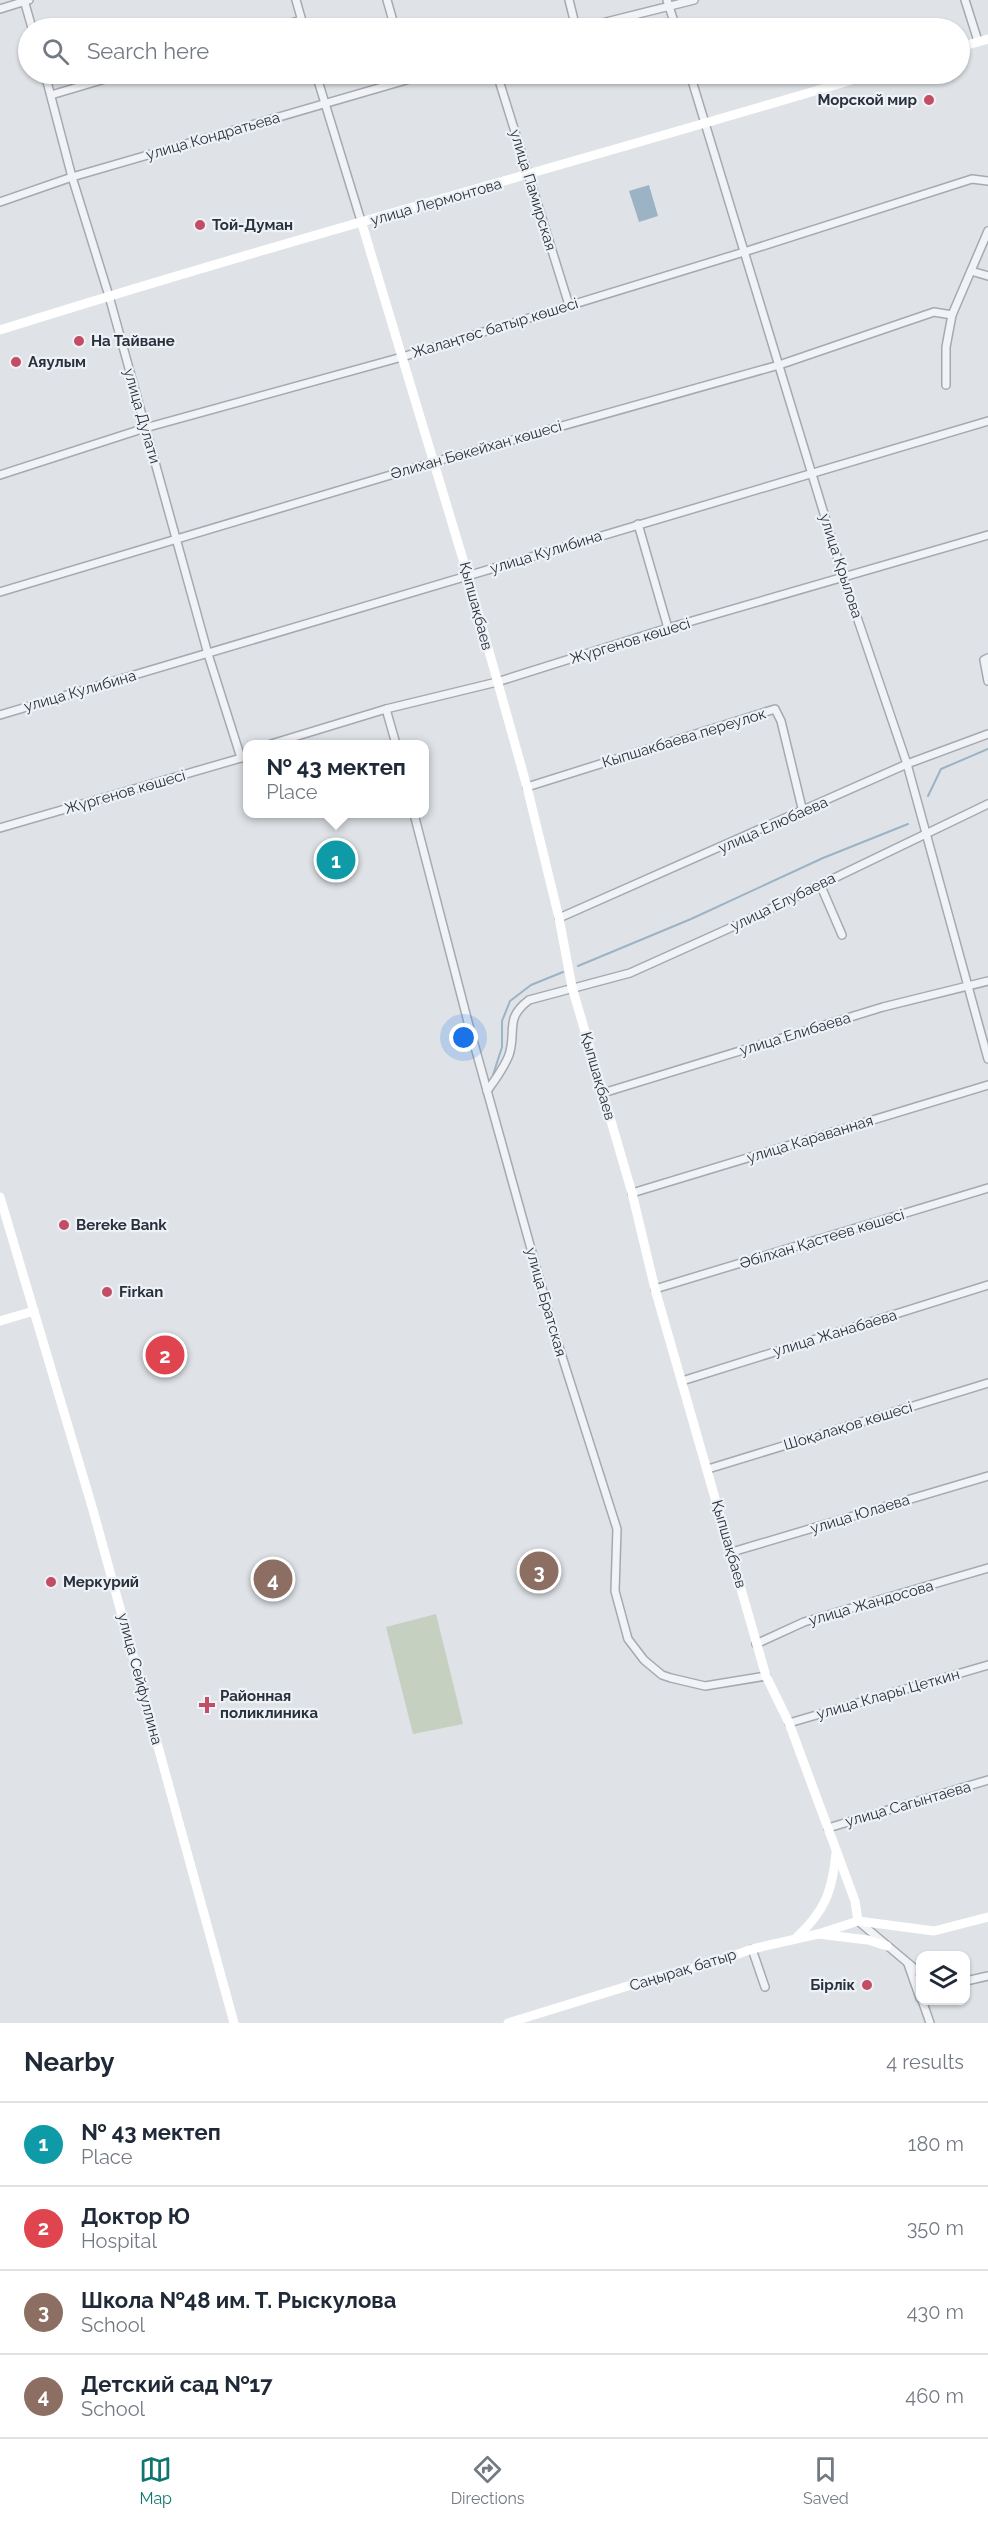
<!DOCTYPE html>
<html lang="en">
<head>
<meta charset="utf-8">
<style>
  body { margin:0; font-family:Raleway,sans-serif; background:#f2f2f3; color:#1f2937 }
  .controls { position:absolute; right:18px; bottom:18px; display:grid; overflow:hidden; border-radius:12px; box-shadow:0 2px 4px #0004 }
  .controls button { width:54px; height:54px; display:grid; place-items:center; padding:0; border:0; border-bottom:2px solid #e0e1e3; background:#fff; color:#1f2937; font:30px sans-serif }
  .you { position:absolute; left:464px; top:1038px; width:21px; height:21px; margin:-15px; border:4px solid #fff; border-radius:50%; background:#1a73e8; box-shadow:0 0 0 9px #1a73e833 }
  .badge { display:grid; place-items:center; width:39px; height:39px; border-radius:50%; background:#0f766e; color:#fff; font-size:20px; font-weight:700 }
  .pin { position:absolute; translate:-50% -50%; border:3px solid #fff; box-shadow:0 2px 6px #0006 }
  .popup { position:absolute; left:243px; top:740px; width:186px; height:78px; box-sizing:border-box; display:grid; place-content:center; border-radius:12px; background:#fff; filter:drop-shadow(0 2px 4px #0005); font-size:20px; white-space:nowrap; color:#747a83 }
  .popup b { font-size:22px; color:#1f2937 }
  .popup::after { content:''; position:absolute; left:50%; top:100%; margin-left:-12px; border:12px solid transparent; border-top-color:#fff }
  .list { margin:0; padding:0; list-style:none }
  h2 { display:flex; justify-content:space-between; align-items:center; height:78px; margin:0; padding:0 24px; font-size:26px }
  h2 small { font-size:20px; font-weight:400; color:#747a83 }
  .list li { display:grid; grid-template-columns:39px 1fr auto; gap:18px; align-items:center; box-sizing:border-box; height:84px; padding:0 24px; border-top:2px solid #e0e1e3 }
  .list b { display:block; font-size:22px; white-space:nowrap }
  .list p { margin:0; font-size:20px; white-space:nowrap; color:#747a83 }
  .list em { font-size:20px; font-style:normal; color:#747a83 }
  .icon { flex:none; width:33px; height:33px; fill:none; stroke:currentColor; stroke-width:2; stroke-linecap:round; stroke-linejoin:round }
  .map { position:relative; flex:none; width:988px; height:2023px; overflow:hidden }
  .search { position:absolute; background:#fff; box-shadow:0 2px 4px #0004; left:18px; right:18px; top:18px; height:66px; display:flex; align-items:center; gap:15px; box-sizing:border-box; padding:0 21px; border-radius:33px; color:#747a83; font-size:22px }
  .sheet { height:414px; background:#fff }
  nav { display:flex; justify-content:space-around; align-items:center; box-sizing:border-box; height:84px; border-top:2px solid #e0e1e3; background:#fff; font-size:16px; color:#747a83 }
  nav a { display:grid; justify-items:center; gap:3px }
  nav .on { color:#0f766e }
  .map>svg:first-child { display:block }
</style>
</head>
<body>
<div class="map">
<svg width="988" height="2023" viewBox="0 0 988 2023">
  <rect width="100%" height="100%" fill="#dfe3e7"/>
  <polygon fill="#c5d0c1" points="436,1614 463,1724 413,1734 386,1627"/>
  <polygon fill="#9cb2c5" points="649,185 658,216 639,222 629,191"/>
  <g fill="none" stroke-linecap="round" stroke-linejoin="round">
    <g stroke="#9cb2c5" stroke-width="2">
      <polyline points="928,796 941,769 988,749"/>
      <polyline points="578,966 691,919 823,858 908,824"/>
      <polyline points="493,1075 502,1047 502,1021 510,1001 531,985 563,972"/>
    </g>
    <defs>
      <g id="street">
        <polyline points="24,0 32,28"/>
        <polyline points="296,0 304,28"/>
        <polyline points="387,0 395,28"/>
        <polyline points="569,0 576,28"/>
        <polyline points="667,0 676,28"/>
        <polyline points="965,0 978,41"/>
        <polyline points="0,9 29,0"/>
        <polyline points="272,28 302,20"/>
        <polyline points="582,28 694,0"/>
        <polyline points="45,74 72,177 109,296 208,654 241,758"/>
        <polyline points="316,74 362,224"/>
        <polyline points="497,74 569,305"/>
        <polyline points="690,74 843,576 907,764 988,1059"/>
        <polyline points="51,95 122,74"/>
        <polyline points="0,202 72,177 427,74"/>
        <polyline points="971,271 988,276"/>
        <polyline points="946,385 946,347 952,315 988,231"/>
        <polyline points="0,475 145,428 402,357 744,252 972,179 988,181"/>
        <polyline points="638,524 668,628"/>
        <polyline points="0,592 434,462 779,365 934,312 952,315"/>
        <polyline points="988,658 984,660 988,681"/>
        <polyline points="386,709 396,744"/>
        <polyline points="0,715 988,421"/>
        <polyline points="271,744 386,709 497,682 668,628 988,535"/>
        <polyline points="527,787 775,709 781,721 803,812"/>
        <polyline points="414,814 468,1022 553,1328 617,1529 615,1591 628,1639 644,1660 662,1675 671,1678 705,1686 766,1676"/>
        <polyline points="0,828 241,758 248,752"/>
        <polyline points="820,884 842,935"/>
        <polyline points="559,918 907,764 988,734"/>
        <path d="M487,1091C495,1080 504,1068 509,1055C517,1030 504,1019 529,1000L630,973L741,923L988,804"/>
        <polyline points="603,1093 883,1007 988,981"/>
        <polyline points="632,1193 988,1085"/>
        <polyline points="655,1289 988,1188"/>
        <polyline points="682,1381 988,1285"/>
        <polyline points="708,1469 988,1383"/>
        <polyline points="732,1552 988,1476"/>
        <polyline points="756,1644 804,1622 988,1568"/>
        <polyline points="789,1723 988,1665"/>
        <polyline points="828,1828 988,1780"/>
        <polyline points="858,1921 920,1973"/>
        <polyline points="752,1949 765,1987"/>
        <polyline points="908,1964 920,1998"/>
        <polyline points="966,1981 988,1976"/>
        <polyline points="922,2000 930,2023"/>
      </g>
    </defs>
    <use href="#street" stroke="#a5aab1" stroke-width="10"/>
    <use href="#street" stroke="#f1f3f6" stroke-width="7"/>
    <g stroke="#fff" stroke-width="9">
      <polyline points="960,47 988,39"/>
      <polyline points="362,224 468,576 527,787 559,918 572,987 632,1193 655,1289 766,1676 789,1723 855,1901 858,1921"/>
      <path d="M0,330C289,239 582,161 872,74"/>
      <polyline points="0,1197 93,1510 234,2023"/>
      <polyline points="0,1321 34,1311"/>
      <polyline points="818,1934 868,1940 887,1946"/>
      <path d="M796,1938C825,1911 832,1892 836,1853"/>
      <polyline points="508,2023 657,1977 713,1963 752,1949 818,1934 858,1921 934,1931 988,1917"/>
    </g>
  </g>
  <g fill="#c34d64" stroke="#eef1f5" stroke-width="2">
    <circle cx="929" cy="100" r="6"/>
    <circle cx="200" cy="225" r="6"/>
    <circle cx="79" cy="341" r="6"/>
    <circle cx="16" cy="362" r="6"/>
    <circle cx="64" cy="1225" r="6"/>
    <circle cx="107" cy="1292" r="6"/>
    <circle cx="51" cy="1582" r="6"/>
    <path d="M204 1696h6v6h6v6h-6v6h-6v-6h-6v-6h6z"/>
    <circle cx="867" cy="1985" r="6"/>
  </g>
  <g text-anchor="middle" stroke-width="4.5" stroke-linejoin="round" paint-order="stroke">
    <g font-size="15" font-weight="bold" fill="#29313d" stroke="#eef1f5" text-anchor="start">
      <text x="917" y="105" text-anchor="end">Морской мир</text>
      <text x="212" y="230">Той-Думан</text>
      <text x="91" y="346">На Тайване</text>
      <text x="28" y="367">Аяулым</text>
      <text x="76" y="1230">Bereke Bank</text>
      <text x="119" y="1297">Firkan</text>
      <text x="63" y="1587">Меркурий</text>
      <text x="220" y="1701">Районная<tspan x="220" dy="17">поликлиника</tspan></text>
      <text x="855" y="1990" text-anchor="end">Бірлік</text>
    </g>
    <g font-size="15" fill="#29313d" stroke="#eef1f5">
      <text transform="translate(213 136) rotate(-16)" y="5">улица Кондратьева</text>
      <text transform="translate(533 190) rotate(73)" y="5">улица Памирская</text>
      <text transform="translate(436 202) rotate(-16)" y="5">улица Лермонтова</text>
      <text transform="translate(495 328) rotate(-17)" y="5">Жалаңтөс батыр көшесі</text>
      <text transform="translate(142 416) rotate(74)" y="5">улица Дулати</text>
      <text transform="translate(476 450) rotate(-16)" y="5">Әлихан Бөкейхан көшесі</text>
      <text transform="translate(546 552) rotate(-17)" y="5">улица Кулибина</text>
      <text transform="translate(841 566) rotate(72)" y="5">улица Крылова</text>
      <text transform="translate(476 606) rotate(75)" y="5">Қыпшақбаев</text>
      <text transform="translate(630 641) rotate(-17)" y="5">Жүргенов көшесі</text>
      <text transform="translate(80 691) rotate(-16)" y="5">улица Кулибина</text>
      <text transform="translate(684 738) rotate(-17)" y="5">Кыпшакбаева переулок</text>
      <text transform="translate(125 792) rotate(-16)" y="5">Жүргенов көшесі</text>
      <text transform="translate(773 825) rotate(-24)" y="5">улица Елюбаева</text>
      <text transform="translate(783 902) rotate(-26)" y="5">улица Елубаева</text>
      <text transform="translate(795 1034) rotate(-17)" y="5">улица Елибаева</text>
      <text transform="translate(598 1076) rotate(74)" y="5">Қыпшақбаев</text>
      <text transform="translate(810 1139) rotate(-17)" y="5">улица Караванная</text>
      <text transform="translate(822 1239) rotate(-17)" y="5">Әбілхан Қастеев көшесі</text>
      <text transform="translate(546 1302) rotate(74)" y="5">улица Братская</text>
      <text transform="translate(835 1333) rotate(-17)" y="5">улица Жанабаева</text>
      <text transform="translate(848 1426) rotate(-17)" y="5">Шоқалақов көшесі</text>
      <text transform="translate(860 1514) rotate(-17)" y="5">улица Юлаева</text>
      <text transform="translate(729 1544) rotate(74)" y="5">Қыпшақбаев</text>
      <text transform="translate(871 1603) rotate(-16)" y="5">улица Жандосова</text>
      <text transform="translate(140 1679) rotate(75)" y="5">улица Сейфуллина</text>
      <text transform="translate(888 1694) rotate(-16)" y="5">улица Клары Цеткин</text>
      <text transform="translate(908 1804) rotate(-16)" y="5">улица Сагынтаева</text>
      <text transform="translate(683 1970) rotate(-17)" y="5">Саңырақ батыр</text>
    </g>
  </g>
</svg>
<div class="controls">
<button><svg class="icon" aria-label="layers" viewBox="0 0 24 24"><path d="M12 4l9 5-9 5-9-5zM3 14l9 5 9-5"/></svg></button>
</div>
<div class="you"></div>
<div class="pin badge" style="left:336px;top:860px;background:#0f9aa8">1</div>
<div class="popup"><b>№ 43 мектеп</b>Place</div>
<div class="pin badge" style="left:165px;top:1355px;background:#e0444e">2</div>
<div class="pin badge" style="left:539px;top:1571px;background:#8d6e63">3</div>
<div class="pin badge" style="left:273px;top:1579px;background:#8d6e63">4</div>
<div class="search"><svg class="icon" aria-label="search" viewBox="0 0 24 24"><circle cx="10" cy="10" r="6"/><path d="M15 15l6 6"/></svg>Search here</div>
</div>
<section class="sheet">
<h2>Nearby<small>4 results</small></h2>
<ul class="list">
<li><span class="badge" style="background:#0f9aa8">1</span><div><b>№ 43 мектеп</b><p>Place</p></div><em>180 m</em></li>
<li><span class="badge" style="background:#e0444e">2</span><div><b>Доктор Ю</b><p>Hospital</p></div><em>350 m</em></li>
<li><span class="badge" style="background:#8d6e63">3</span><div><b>Школа №48 им. Т. Рыскулова</b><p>School</p></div><em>430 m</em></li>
<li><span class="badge" style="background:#8d6e63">4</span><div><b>Детский сад №17</b><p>School</p></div><em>460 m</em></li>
</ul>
</section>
<nav>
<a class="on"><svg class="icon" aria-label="map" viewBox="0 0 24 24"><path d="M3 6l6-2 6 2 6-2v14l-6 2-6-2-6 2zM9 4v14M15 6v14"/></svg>Map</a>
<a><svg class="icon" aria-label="directions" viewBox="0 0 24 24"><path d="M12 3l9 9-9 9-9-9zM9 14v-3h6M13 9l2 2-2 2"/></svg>Directions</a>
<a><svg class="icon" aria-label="saved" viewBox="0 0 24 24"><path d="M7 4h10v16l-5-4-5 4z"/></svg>Saved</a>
</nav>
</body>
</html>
